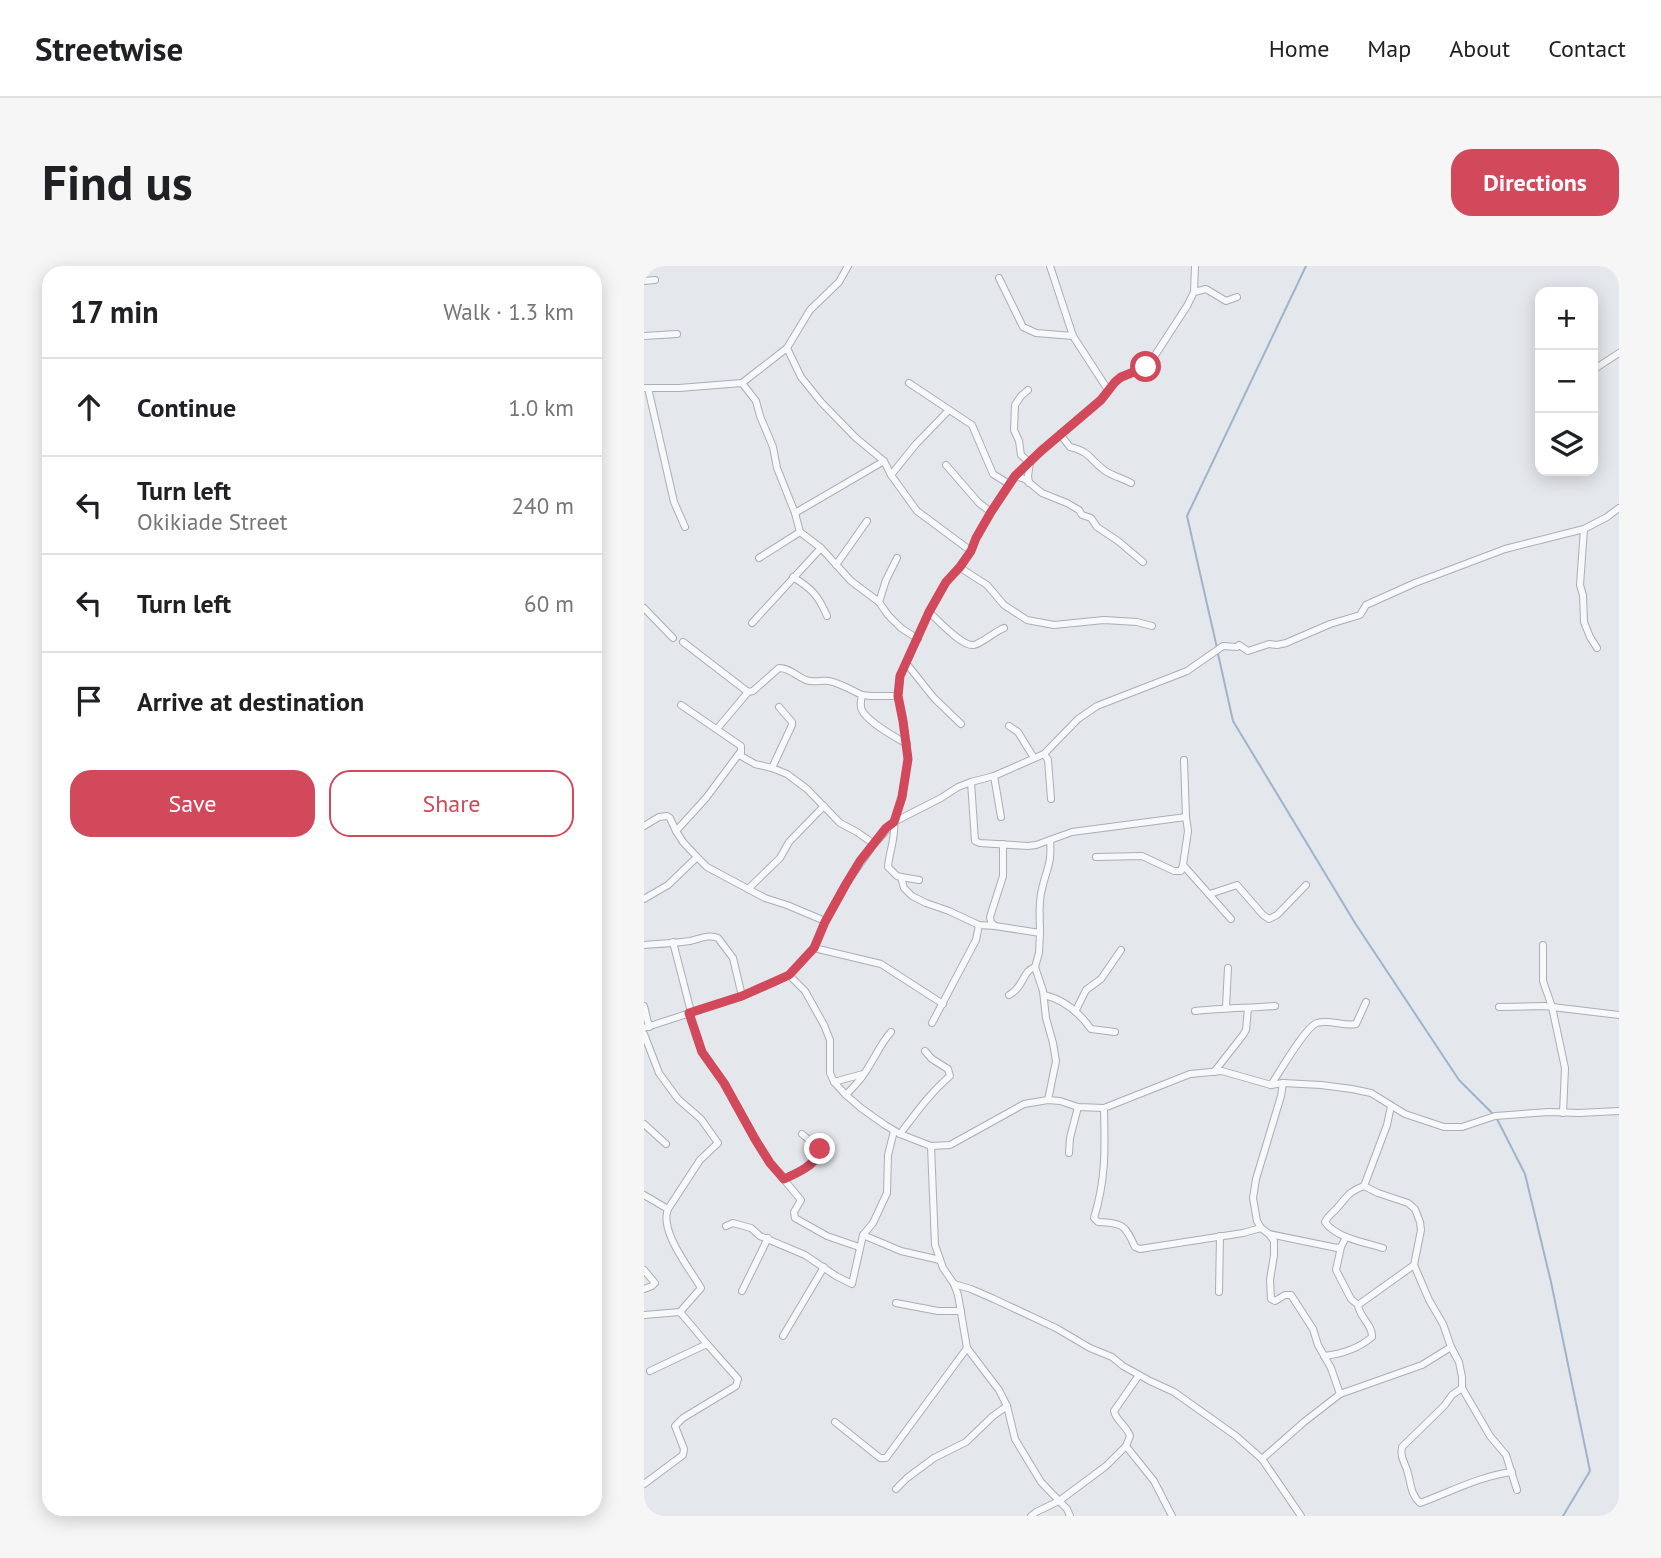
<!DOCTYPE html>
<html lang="en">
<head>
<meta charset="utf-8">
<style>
  body { margin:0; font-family:"PT Sans",sans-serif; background:#f6f6f6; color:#202124 }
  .controls { position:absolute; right:21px; top:21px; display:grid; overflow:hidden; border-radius:14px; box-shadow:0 4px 18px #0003 }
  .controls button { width:63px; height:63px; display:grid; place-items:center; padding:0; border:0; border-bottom:2px solid #e0e0e0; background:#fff; color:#202124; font:35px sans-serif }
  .stop { position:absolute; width:21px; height:21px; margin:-16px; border:5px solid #d1495b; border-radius:50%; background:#fff }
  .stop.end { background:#d1495b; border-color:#fff; box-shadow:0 2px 7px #0008 }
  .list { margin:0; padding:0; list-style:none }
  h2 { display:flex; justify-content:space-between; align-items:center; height:91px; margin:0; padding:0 28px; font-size:30px }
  h2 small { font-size:23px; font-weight:400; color:#757577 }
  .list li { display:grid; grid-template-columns:46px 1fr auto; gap:21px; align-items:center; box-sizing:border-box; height:98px; padding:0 28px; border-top:2px solid #e0e0e0 }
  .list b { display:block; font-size:26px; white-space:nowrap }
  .list p { margin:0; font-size:23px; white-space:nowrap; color:#757577 }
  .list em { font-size:23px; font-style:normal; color:#757577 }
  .actions { display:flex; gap:14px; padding:21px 28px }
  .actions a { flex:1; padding:16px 0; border:2px solid #d1495b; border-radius:21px; text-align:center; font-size:24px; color:#d1495b }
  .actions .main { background:#d1495b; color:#fff }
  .icon { flex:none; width:38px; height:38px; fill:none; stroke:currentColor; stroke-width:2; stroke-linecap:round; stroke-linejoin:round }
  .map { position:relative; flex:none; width:975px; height:1250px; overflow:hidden; border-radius:21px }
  header { display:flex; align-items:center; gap:42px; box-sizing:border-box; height:98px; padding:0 35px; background:#fff; border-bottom:2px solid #e0e0e0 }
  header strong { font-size:33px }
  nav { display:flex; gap:38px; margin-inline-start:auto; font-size:24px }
  .intro { display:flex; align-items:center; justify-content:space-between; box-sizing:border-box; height:168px; padding:0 42px }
  h1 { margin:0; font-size:49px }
  .button { padding:18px 32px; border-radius:21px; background:#d1495b; color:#fff; font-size:24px; font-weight:700 }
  main { display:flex; gap:42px; padding:0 42px }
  aside { flex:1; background:#fff; border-radius:21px; box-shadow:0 4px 18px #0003 }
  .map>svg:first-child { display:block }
</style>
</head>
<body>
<header>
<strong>Streetwise</strong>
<nav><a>Home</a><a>Map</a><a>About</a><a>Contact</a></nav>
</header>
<div class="intro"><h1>Find us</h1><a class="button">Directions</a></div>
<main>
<aside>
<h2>17 min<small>Walk · 1.3 km</small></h2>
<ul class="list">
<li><svg class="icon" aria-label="ahead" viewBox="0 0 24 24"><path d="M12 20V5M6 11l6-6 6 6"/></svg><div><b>Continue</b></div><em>1.0 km</em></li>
<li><svg class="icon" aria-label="left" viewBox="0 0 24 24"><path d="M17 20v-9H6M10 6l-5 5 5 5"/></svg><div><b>Turn left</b><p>Okikiade Street</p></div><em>240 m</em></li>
<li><svg class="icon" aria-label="left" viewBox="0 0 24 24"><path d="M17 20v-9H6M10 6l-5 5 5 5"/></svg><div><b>Turn left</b></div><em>60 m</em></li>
<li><svg class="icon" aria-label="arrive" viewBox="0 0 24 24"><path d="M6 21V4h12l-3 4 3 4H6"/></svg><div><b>Arrive at destination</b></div></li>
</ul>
<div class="actions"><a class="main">Save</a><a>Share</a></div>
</aside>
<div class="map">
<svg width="975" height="1250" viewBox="0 0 975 1250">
  <rect width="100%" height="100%" fill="#e4e7ec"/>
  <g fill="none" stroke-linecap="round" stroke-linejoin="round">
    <g stroke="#9fb4cc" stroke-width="2">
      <polyline points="573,382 543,250 662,0"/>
      <polyline points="574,388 589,455 711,657 815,814 848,847"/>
      <polyline points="852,851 881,908 907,1016 946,1205 919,1250"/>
    </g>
    <defs>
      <g id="minor">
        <polyline points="406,0 429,70 464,124"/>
        <polyline points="355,12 379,61 392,67 429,70"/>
        <polyline points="0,15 11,14"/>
        <polyline points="550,26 562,23 582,35 593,31"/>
        <polyline points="0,70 33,68"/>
        <polyline points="143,82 157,111 177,136 212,172 240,195 247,209 273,245 327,285"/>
        <polyline points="949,104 975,87"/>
        <polyline points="98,117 143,82 166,44 195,16 204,0"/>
        <polyline points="265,117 328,159 349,208 365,218"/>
        <polyline points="0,122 35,122 98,117 112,135 116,150 129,181 133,202 151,247 156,266 177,282 207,315 235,336 244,349 257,362 274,373"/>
        <polyline points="4,122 30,236 41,261"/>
        <polyline points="384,124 377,130 371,139 370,164 375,175 377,189 386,197 384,210 385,217"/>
        <path d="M416,168L426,181C447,186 445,193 460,204C468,210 478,212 487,217"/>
        <polyline points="302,199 335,237 347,246"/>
        <polyline points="247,209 272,178 305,144"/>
        <polyline points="371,210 381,213 398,227 423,237 435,244 438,249 447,252 453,261 474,275 499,296"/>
        <polyline points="151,247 240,195"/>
        <polyline points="940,263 936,319 939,329 940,356 946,371 953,382"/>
        <polyline points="115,292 156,266"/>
        <polyline points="192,299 223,255"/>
        <polyline points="315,301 343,319 360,339 383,354 410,359 460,354 493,356 508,360"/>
        <path d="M149,311C168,323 174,329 183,350"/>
        <polyline points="235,336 242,314 253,292"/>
        <polyline points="0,342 29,372"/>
        <path d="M285,346C294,354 318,381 330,379C340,376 350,366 360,362"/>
        <polyline points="108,357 177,282"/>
        <polyline points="39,376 104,426"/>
        <polyline points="262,397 290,432 317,458"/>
        <polyline points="218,429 227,430 254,430"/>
        <polyline points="365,460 374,466 390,492"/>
        <path d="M73,463L104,426L109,425L135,402C146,402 152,410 162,414C169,417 177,414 185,415C196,417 207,424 218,429C217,435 215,441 219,446C227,458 251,471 263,478"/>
        <polyline points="400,488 404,494 407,533"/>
        <polyline points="97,490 111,498 128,502 143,508 163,523 196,557 213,566 230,578"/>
        <polyline points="540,494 542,551 544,565 539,599 587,653"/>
        <polyline points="128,502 148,459 148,456 135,441"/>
        <polyline points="350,510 357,551"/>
        <polyline points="327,516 331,575 336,577 384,580 392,579 428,566 542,551"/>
        <polyline points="0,560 15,551 23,550 26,552 32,565 39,576 53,591 63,601 121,632 143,639 181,655"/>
        <polyline points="32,565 62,532 97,485 97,490 97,480 37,439"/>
        <polyline points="452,591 498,590 530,605 537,605 539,599"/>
        <polyline points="257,611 275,614"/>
        <polyline points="104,623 136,592 145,576 180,540"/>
        <polyline points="566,628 593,619 619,649 625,653 633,649 662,619"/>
        <polyline points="0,633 24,619 53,591"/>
        <polyline points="351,660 347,656 346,651 359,610 359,578"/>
        <path d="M396,667C396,652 394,637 398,623C403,601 408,598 406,574"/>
        <polyline points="29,676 47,746"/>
        <path d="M0,679C15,678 31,677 46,675C56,673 64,668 74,672L89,692L98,730"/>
        <polyline points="899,679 899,715 908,741 921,802 919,847"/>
        <polyline points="170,682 237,698 299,738"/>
        <polyline points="145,709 161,725 180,759 186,774 186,807 190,816 202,829 217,842 241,859 256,868 287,880 306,879 380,838 404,834 416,835 434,841 460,842 546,808 578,805 627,819 639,817 677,819 708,823 727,827 761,848 800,861 818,861 851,850 905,846 935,847 975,845"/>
        <path d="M365,729C381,720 378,705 391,701"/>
        <path d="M400,729C421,734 435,746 447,763L471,766"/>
        <polyline points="0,740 5,761"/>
        <polyline points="582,741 584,702"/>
        <polyline points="855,741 900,740 975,749"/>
        <polyline points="432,744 442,724 457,713 477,684"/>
        <path d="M551,745C578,742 604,742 631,740"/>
        <polyline points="45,747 58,786 80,817 111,873 126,897 157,934 150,946 151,952 183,970 215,981"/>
        <polyline points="288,757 332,674 335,659"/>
        <polyline points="0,762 98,730 131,716 145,709 170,682 181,655 202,618 230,578 250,556 258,531 264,493 259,455 254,430 256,410 285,346 302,316 315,301 327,285 332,272 347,246 371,210 397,185 456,134 471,116 477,112 502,101 506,97 543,40 550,26 551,0"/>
        <polyline points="0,768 15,807 34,833 57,853 74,877 56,894 24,943"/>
        <polyline points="570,806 599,769 602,764 604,742"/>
        <polyline points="190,816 219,808"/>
        <polyline points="639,817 637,830 612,913 609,932 613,955 617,962 625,968 630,975 630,989 626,1014 627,1033 631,1035 641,1029 647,1029 669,1063 674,1079 687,1102 696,1128 778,1099 807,1081"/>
        <path d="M627,819C635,807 662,760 673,757C686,753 700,761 712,758L722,736"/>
        <path d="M202,829C208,822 215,816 220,808C230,794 236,778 247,766"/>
        <path d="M404,834L412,795L409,777L402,752L399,725L391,701L395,687L396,667L351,660L335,659L305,645L282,637L268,630L260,622L257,611L253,610L244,601C245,586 252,571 250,556L297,532L314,521L327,516L350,510L400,488L434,453L453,440L543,405L579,380L593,381L595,379L604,385L625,378L633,379L642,377L686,358L716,349L722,339L771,317L861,283L940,263L963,251L975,242"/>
        <polyline points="747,840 743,859 720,920 734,927 764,937 771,943 776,956 777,964 770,999 785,1034 799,1058 807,1081 815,1096 818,1111 818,1122 846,1170 862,1189 873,1224"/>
        <path d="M460,842C461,883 462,913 450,952L454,956C478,957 481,958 491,981L496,983L599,967L617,962"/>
        <polyline points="0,858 22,878"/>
        <path d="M256,868C272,847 286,827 306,810L304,803L288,793L281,785"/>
        <polyline points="287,880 291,979 299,1002 310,1018 314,1029 323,1082 355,1124 363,1140 371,1173 397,1216 423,1243 426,1250"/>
        <polyline points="425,887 426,872 434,841"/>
        <polyline points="140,913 166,900 178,886 176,883 158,868"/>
        <path d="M720,920C704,926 703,931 693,942C688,948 684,949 681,956C692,972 720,976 739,982"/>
        <path d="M0,929L24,943C15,965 46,1003 57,1022L36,1046L0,1049"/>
        <polyline points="82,960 89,957 107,962 116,970 161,989 192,1010 208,1018 219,969 229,957 243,927 244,889 250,865"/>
        <polyline points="625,968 693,982 697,981 702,971"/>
        <polyline points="219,969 257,985 296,994"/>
        <polyline points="697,981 692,1004 707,1033 714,1039"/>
        <polyline points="0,1004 11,1017 8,1020 0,1023"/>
        <polyline points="310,1018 327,1023 350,1033 412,1062 446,1082 468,1091 479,1100 506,1115 530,1126 592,1170 618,1193 657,1250"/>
        <polyline points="98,1025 124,972"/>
        <polyline points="575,1026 576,970"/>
        <polyline points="252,1037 294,1045 317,1045"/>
        <polyline points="139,1070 180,1001"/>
        <path d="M680,1090C698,1088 714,1083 728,1071C729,1059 715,1051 714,1039L770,999"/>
        <polyline points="6,1105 63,1078 36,1046"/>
        <path d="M818,1122L808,1129L800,1140L758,1181C756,1191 760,1195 763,1204C767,1216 766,1228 776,1237C806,1226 836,1210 868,1206"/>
        <polyline points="191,1156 236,1192 242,1192 323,1082"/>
        <polyline points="482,1180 510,1215 528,1250"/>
        <polyline points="618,1193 660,1156 696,1128"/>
        <polyline points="0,1218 39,1189 40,1183 31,1160 39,1152 92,1120 94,1113 63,1078"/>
        <polyline points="252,1223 263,1212 290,1192 322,1176 349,1150 363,1140"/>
        <path d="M387,1250L392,1246L415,1235L462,1200L482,1180L486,1170C483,1160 472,1155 470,1145L495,1109"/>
      </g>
    </defs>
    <use href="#minor" stroke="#a9aeb7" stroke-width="8"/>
    <use href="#minor" stroke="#f7f8fa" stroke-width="6"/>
  </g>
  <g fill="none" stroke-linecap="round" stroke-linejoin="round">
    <path stroke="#d1495b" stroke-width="9" d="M176,883L177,886C168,900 156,906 140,913L126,897L111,873L80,817L58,786L45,747L98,730L145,709L170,682L181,656L202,618L216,595L242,562L250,556L258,531L264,493L259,455L254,430L256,410L285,346L302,316L316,301L327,285L332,272L347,246L371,210L397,185L457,134L471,116L477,111L502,101"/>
  </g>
</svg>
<div class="controls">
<button>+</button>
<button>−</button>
<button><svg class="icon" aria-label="layers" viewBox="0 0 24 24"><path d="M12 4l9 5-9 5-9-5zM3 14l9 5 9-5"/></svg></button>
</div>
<div class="stop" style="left:502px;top:101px"></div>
<div class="stop end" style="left:176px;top:883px"></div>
</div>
</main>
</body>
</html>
